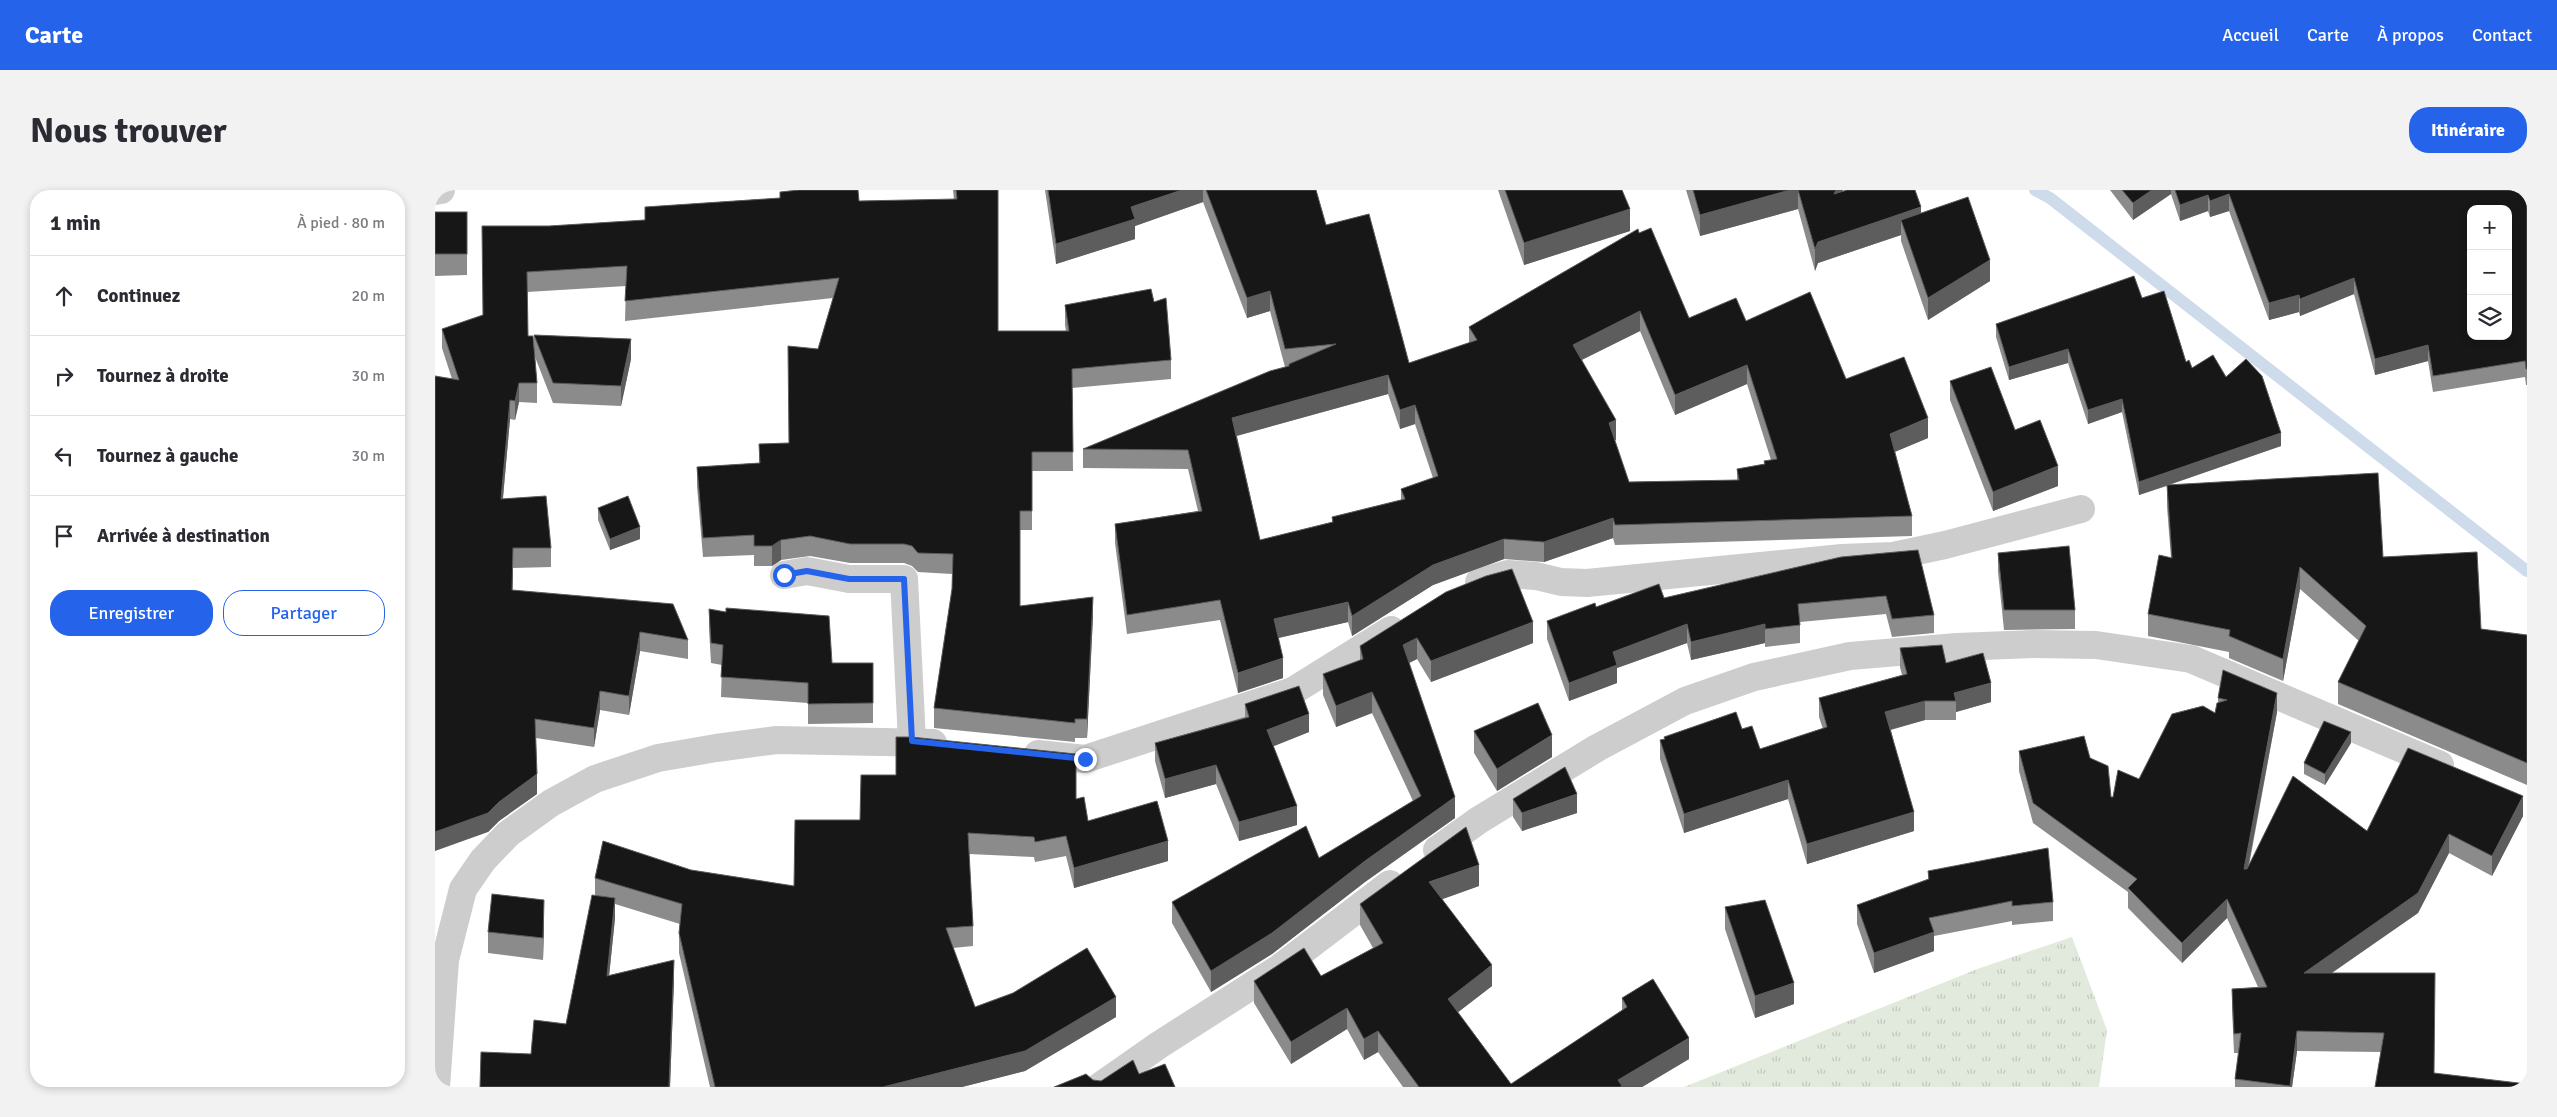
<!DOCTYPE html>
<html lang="fr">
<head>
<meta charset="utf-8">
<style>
  body { margin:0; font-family:Signika,sans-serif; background:#f2f2f3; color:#2b2b33 }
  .controls { position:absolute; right:15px; top:15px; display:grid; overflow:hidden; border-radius:10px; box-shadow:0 2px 8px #0003 }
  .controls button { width:45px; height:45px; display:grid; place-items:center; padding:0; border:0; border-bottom:1px solid #e1e1e2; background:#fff; color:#2b2b33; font:25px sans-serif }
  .stop { position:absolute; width:15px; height:15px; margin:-11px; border:4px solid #2563eb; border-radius:50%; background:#fff }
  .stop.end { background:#2563eb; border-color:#fff; box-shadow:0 1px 5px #0008 }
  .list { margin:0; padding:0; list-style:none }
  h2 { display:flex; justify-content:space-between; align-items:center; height:65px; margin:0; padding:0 20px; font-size:21px }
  h2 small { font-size:16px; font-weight:400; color:#7c7c81 }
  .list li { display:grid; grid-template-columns:32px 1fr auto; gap:15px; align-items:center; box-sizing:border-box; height:80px; padding:0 20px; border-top:1px solid #e1e1e2 }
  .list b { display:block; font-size:19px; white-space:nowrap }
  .list em { font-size:16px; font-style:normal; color:#7c7c81 }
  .actions { display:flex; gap:10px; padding:15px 20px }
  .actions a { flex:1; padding:11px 0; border:1px solid #2563eb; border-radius:20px; text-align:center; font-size:18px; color:#2563eb }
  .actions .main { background:#2563eb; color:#fff }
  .icon { flex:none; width:28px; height:28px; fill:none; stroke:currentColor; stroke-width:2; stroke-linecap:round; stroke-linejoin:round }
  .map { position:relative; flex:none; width:2092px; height:897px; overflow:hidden; border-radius:20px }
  header { display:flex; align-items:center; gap:30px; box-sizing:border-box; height:70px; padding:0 25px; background:#2563eb; color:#fff }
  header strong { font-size:24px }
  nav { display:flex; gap:28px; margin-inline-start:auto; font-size:18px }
  .intro { display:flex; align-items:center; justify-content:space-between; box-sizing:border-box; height:120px; padding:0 30px }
  h1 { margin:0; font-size:35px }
  .button { padding:12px 22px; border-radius:20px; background:#2563eb; color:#fff; font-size:18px; font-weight:700 }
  main { display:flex; gap:30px; padding:0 30px }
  aside { flex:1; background:#fff; border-radius:20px; box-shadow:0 2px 8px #0003 }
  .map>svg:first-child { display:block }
</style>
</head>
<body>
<header>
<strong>Carte</strong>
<nav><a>Accueil</a><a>Carte</a><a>À propos</a><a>Contact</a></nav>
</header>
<div class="intro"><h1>Nous trouver</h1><a class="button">Itinéraire</a></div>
<main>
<aside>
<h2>1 min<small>À pied · 80 m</small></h2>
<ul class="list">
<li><svg class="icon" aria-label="ahead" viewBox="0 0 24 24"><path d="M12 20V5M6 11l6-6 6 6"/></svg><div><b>Continuez</b></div><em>20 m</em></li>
<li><svg class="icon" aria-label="right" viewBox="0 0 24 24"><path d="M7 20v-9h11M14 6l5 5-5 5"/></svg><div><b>Tournez à droite</b></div><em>30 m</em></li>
<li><svg class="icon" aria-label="left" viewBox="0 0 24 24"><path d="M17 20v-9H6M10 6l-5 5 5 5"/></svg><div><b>Tournez à gauche</b></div><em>30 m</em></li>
<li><svg class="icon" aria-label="arrive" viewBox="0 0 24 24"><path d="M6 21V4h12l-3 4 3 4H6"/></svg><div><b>Arrivée à destination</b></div></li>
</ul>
<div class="actions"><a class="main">Enregistrer</a><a>Partager</a></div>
</aside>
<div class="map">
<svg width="2092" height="897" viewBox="0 0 2092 897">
  <defs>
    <pattern id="grass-tufts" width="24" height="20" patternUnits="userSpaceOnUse" patternTransform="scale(1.25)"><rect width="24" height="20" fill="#e2e9dd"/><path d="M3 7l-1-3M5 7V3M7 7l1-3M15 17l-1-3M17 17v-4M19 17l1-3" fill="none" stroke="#c2c8be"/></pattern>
  </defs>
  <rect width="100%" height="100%" fill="#fff"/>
  <polygon fill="url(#grass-tufts)" points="1637,747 1672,840 1664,897 1249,897 1545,778"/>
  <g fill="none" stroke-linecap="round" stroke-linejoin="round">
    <polyline stroke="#cedbea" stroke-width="12" points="1600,0 1615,8 2092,381"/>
    <g stroke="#cdcdcd" stroke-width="28">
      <polyline points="0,1 6,0"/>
      <polyline points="349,385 372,381 414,389 469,389 477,551"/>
      <polyline points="1044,392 1073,384 1101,386 1126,392 1152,393 1407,368 1458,366 1510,355 1646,319"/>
      <polyline points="603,564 650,569 858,501 956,440"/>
      <polyline points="1002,660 1044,630 1162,558 1250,511 1319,487 1415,466 1522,457 1599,454 1661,455 1756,469 2005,575"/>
      <polyline points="1,897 10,770 28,699 48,670 73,644 116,613 160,589 223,568 281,558 342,550 498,553"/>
      <polyline points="664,897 724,855 846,777 955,694"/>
    </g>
  </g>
  <g fill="#8b8b8b" fill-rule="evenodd">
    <polygon points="518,0 563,0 563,141 631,141 630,135 630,115 719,112 736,170 736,189 637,198 638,281 597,281 597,340 585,340 585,416 658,426 652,548 640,548 640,552 499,538 499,518 517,399 517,384 483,382 477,376 469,373 415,373 375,366 346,370 337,376 319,376 319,365 268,367 262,296 262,277 324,273 324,254 354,253 383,159 398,108 190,131 191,96 92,102 93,146 99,161 99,145 196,169 186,216 118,213 100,167 102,193 102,213 84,212 80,230 75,229 68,309 116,358 116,377 78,378 77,400 253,450 253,469 205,461 194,525 165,520 159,557 101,548 102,604 64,631 53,642 17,189 7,158 7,139 48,125 114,36 210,30 210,17 345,8 345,2 424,11 519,10"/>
    <path d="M610,0H881L891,35L974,173L1034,153V137L1204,43L1254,128L1311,131L1411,189L1493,248L1459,262L1477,326V346L1180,355L1178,348L1109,372L1069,369L998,395L917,446L913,432L843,448L848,488L803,503L785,430L692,444L680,353V334L763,321L753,279L648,278V259L850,177L835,121L812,128L768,12L700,36V49L621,74ZM1205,141L1240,225L1312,194L1336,270L1329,271V274L1302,279V290L1194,292L1179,250H1181L1147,170ZM953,204L965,239L980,234L998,288L966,299V310L897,327V332L825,350L802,246Z"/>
    <polygon points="1063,0 1187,0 1195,41 1089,75"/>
    <polygon points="1251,0 1408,0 1408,2 1486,23 1555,91 1493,130 1466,51 1466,45 1383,73 1380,81 1363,19 1265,46"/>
    <polygon points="1675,0 2092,0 2092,195 2091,195 2090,187 1998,202 1993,171 1940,185 1919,104 1865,126 1864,122 1834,130 1794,21 1775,27 1773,21 1745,31 1736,4 1698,30"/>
    <polygon points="0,22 32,22 32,85 0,86"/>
    <polygon points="1707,108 1751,172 1757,178 1791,187 1846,256 1734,295 1948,367 2046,439 2092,445 2092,595 1903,514 1903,492 1924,451 1865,399 1848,491 1794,468 1794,462 1713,446 1713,424 1736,368 1732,317 1732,296 1704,305 1687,222 1653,234 1633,173 1574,190 1561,147 1561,134"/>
    <polygon points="1515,191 1623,296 1558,321 1515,210"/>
    <polygon points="163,318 205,349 175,360 163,330"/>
    <polygon points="1563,363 1640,420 1640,439 1569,440 1563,382"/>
    <polygon points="1406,367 1499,425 1499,443 1457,447 1451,424 1365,432 1365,453 1330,457 1330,453 1256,470 1252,453 1182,478 1182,493 1134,511 1112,449 1112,431 1161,417 1229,408"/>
    <polygon points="1011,402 1098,453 996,492 982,469 974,473 1020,628 930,692 837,764 776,802 737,733 737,712 884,668 978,611 937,523 901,537 888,505 888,484 925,470 925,456"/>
    <polygon points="274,419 397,473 438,473 438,533 373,534 373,513 286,507 287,475 276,473 274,439"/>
    <polygon points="1465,458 1511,473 1556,512 1521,522 1521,530 1490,530 1456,540 1479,641 1372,674 1353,609 1249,643 1225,569 1225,550 1229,549 1229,547 1307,539 1325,559 1388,539 1384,527 1384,508 1467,485 1465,477"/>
    <polygon points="1783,508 1842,522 1814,676 1932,641 2088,626 2057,686 2014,663 1983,723 1897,783 2000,783 1940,897 1946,862 1862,861 1857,897 1800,897 1800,889 1804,863 1799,863 1797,818 1797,799 1823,797 1792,728 1747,773 1693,718 1693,702 1598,633 1584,581 1584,561 1655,568 1676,607 1678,607 1704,589 1780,523 1783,513"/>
    <polygon points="810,514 874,542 838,556 862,635 804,651 781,594 730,608 720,571 720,553 810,527"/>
    <polygon points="1039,541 1117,567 1062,601 1039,563"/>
    <polygon points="1916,553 1890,595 1869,584 1869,573"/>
    <polygon points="641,609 653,631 733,671 639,698 631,666 600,672 599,667 534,664 538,736 538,756 518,758 540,817 681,827 590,881 527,897 275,897 244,763 244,743 245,734 180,714 180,728 174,786 239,790 235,897 45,897 96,864 131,834 160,705 160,688 256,680 359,696 425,630"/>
    <polygon points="1078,609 1142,623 1087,641 1078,627"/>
    <polygon points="1493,681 1618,712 1618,731 1577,735 1577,731 1499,746 1499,761 1439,783 1422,734 1422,715 1493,689"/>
    <polygon points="1044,696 1007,709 1057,796 1023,822 1076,894 1187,821 1187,808 1254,869 1207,897 968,897 943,862 929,870 912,839 856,874 819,813 819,791 886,786 938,758 925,735 925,714"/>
    <polygon points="1290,717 1359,814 1320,828 1290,739"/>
    <polygon points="109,732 108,770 53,763 53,742"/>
  </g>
  <g fill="#5d5d5d">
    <polygon points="747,0 768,0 768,12 700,36 700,49 621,74 621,54 696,17"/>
    <polygon points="1355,0 1363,0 1363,19 1265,46 1265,25"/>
    <polygon points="1401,0 1408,0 1399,26 1399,4"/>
    <polygon points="1717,0 1736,0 1736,4 1698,30 1698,13"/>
    <polygon points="1794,4 1794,21 1775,27 1775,11"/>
    <polygon points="1773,5 1773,21 1745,31 1745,15"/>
    <polygon points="1486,17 1486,38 1466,30 1466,45 1383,73 1380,81 1380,59 1383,52"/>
    <polygon points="1195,19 1195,41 1089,75 1089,53"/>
    <polygon points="1555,70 1555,91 1493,130 1493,108"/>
    <polygon points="1919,88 1919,104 1865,126 1865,109"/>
    <polygon points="835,101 835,121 812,128 812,108"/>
    <polygon points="1864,105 1864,122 1834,130 1834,113"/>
    <polygon points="1205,121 1205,141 1138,174 1138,155"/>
    <polygon points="196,149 196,169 186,216 186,196"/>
    <polygon points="1993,155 1993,171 1940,185 1940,169"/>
    <polygon points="1633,159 1633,173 1574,190 1574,177"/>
    <polygon points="1312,175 1312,194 1240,225 1240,205"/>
    <polygon points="953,185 953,204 797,247 797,228"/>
    <polygon points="84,193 84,212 80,230 80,211"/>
    <polygon points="1687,209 1687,222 1653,234 1653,220"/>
    <polygon points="75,210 75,229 66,328 66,309"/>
    <polygon points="980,215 980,234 965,239 965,220"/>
    <polygon points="1493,228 1493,248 1455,264 1455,244"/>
    <polygon points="1181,230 1181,250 1174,252 1174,233"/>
    <polygon points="1846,243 1846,256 1704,305 1704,292"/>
    <polygon points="1623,276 1623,296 1558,321 1558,302"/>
    <polygon points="1178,328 1178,348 1109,372 1109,352"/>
    <polygon points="205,337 205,349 175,360 175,349"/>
    <polygon points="1069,349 1069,369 998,395 917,446 917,426 998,375"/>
    <polygon points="346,350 346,370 337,376 337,356"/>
    <polygon points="78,358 78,378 77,419 77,400"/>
    <polygon points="1865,377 1865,399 1848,491 1848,469"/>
    <polygon points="658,407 658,426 652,548 652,529"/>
    <polygon points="913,412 913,432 839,449 839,429"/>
    <polygon points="1098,432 1098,453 996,492 996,471"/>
    <polygon points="1252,434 1252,453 1182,478 1182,493 1134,511 1134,493 1178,462"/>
    <polygon points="1330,434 1330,453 1256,470 1256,452"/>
    <polygon points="205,442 205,461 194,525 194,506"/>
    <polygon points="982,448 982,469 968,476 968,455"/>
    <polygon points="848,468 848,488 803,503 803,483"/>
    <polygon points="1556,493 1556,512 1521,522 1521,511 1519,503"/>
    <polygon points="165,501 165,520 159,557 159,538"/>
    <polygon points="937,502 937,523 901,537 901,516"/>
    <polygon points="1842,503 1842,522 1809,698 1809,679"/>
    <polygon points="1490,511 1490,530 1450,541 1450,522"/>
    <polygon points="874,524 874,542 832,559 832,540"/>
    <polygon points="1916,542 1916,553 1890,595 1890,584"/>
    <polygon points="1117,545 1117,567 1062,601 1062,579"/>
    <polygon points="781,575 781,594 730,608 730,589"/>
    <polygon points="102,584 102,604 64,631 53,642 0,661 0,642 64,612"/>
    <polygon points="1353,590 1353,609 1249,643 1249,624"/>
    <polygon points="1142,604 1142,623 1087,641 1087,623"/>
    <polygon points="2088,606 2088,626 2057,686 2057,666"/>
    <polygon points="1020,607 1020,628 930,692 837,764 776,802 776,781"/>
    <polygon points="862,616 862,635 804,651 804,632"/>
    <polygon points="1479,622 1479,641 1372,674 1372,654"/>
    <polygon points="2014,644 2014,663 1983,723 1869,802 1869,783"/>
    <polygon points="733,651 733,671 639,698 639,678"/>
    <polygon points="1044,675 1044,696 994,714 994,692"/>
    <polygon points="180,708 180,728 172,806 172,786"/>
    <polygon points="1792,709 1792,728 1747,773 1747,753"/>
    <polygon points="109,710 109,732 108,770 108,748"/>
    <polygon points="1499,742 1499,761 1439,783 1439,763"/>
    <polygon points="239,770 239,790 235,897 234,897"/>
    <polygon points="1057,775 1057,796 1013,830 1013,809"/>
    <polygon points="1359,793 1359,814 1320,828 1320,806"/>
    <polygon points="681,807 681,827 590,881 527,897 448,897"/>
    <polygon points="912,818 912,839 856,874 856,852"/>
    <polygon points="943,841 943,862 929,870 929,849"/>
    <polygon points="1862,841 1862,861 1857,897 1855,897"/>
    <polygon points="1254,848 1254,869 1207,897 1183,897 1183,890"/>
  </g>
  <g fill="#171717" stroke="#5d5d5d" fill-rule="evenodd">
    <polygon points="364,0 423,0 424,11 522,9 521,0 563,0 563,141 634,141 630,115 716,99 719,112 731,108 736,170 637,179 638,262 597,262 597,321 585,321 585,416 658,407 652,529 640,529 640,533 499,518 517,399 518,364 483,363 477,356 469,354 415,354 375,346 346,350 337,356 319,356 319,345 268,348 262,277 325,273 324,254 354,253 353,156 383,159 404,88 190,111 192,76 92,82 93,146 98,146 102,193 84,193 80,211 75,210 66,309 111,306 116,358 78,358 77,400 238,414 253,450 205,442 194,506 165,501 159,538 100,529 102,584 64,612 53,623 0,642 0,186 24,190 7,139 48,125 47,36 114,36 210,30 210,17 345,8 345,2"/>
    <polygon points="613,0 747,0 696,17 700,29 621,54"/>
    <path d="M771,0H881L891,35L934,24L974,173L1042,150L1034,137L1203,39L1204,43L1216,38L1254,128L1301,108L1311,131L1375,102L1411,189L1469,167L1493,228L1455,244L1477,326L1180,335L1178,328L1109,352L1069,349L998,375L917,426L913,412L839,429L848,468L803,483L785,410L692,425L680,334L767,321L753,260L648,259L835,181L854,176V174L901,154L850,159L835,101L812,108ZM1205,121L1240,205L1312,175L1342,269L1329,271L1330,274L1302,279L1304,290L1194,292L1174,233L1181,230L1138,155ZM953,185L965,220L980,215L1003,286L966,299L970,309L897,327L898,332L825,350L797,228Z"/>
    <polygon points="1070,0 1187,0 1195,19 1089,53"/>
    <polygon points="1258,0 1355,0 1265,25"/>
    <polygon points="1363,0 1401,0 1399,4 1412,0 1480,0 1486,17 1383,52 1380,59"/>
    <polygon points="1687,0 1717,0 1698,13"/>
    <path d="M1740,0H2092V179H2091L2090,171L1998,186L1993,155L1940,169L1919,88L1865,109L1864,105L1834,113L1794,4L1775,11L1773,5L1745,15ZM2036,19H2073V146H2036Z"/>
    <polygon points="1533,7 1555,70 1493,108 1466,30"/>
    <rect x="0" y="22" width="32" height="42"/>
    <polygon points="1699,86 1707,108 1729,101 1751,172 1754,170 1757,178 1778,165 1791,187 1811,169 1827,186 1846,243 1704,292 1687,209 1653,220 1633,159 1574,177 1561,134"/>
    <polygon points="99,145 196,149 186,196 118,193"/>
    <polygon points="1556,177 1580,240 1605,230 1623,276 1558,302 1515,191"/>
    <polygon points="1943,283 1948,367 2042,362 2046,439 2092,445 2092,573 1903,492 1931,436 1865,377 1848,469 1794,446 1795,440 1713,424 1724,365 1737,368 1732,295"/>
    <polygon points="193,306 205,337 175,349 163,318"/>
    <polygon points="1634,356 1640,420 1569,420 1563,363"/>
    <polygon points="1483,360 1499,425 1457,429 1451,406 1363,414 1365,435 1330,439 1330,434 1256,452 1252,434 1178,462 1182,475 1134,493 1112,431 1160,413 1161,417 1224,394 1229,408 1406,367"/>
    <polygon points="1077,379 1098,432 996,471 982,448 968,455 1020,607 930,671 837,743 776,781 737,712 871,636 884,668 986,606 937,502 901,516 888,484 928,469 925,456 1011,402 1051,386"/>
    <polygon points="291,418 394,426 397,473 438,473 438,513 373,514 373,493 286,487 288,455 276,453 274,419 291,422"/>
    <polygon points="1507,455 1511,473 1548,463 1556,493 1519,503 1521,511 1490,511 1450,522 1479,622 1372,654 1353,590 1249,624 1225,550 1230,549 1229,547 1301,522 1307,539 1317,536 1325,559 1392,537 1384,508 1472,484 1465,458"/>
    <polygon points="1788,480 1842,503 1809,679 1812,679 1858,586 1932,641 1973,558 2088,606 2057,666 2014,644 1983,703 1869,783 2000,783 1999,883 2092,894 2092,897 1940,897 1949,843 1862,841 1855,896 1800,889 1806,843 1799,844 1797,799 1832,797 1792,709 1747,753 1693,698 1702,689 1598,613 1584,561 1649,546 1655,568 1673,576 1676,607 1678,607 1683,580 1704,589 1737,524 1768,516 1780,523 1782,513 1792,510 1783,508"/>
    <polygon points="864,496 874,524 832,540 862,616 804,632 781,575 730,589 720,553 814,527 810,514"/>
    <polygon points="1103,513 1117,545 1062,579 1039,541"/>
    <polygon points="1889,531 1916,542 1890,584 1869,573"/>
    <polygon points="461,547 476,547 641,564 641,609 649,607 653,631 722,611 733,651 639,678 631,646 600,652 599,647 533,643 538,736 511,738 540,817 578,803 652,758 681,807 590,861 448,897 280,897 244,743 247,714 160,688 168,651 256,680 359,696 360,630 425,630 426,585 461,585"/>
    <polygon points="1130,577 1142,604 1087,623 1078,609"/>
    <polygon points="1031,637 1044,675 994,692 1057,775 1013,809 1076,894 1192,817 1187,808 1218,789 1254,848 1183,890 1187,896 1185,897 984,897 943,841 929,849 912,818 856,852 819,791 869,758 886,786 948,753 925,714"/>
    <polygon points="1613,658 1618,712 1577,716 1577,711 1494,728 1499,742 1439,763 1422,715 1494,689 1493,681"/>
    <polygon points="57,704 109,710 108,748 53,742"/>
    <polygon points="157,705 180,708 172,786 239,770 234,897 45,897 46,862 96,864 99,830 131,834"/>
    <polygon points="1330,710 1359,793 1320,806 1290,717"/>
    <polygon points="698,870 704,884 730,874 740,897 619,897 651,884 658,890 666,891"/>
  </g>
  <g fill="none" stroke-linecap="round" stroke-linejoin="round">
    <polyline stroke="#2563eb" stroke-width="6" points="349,385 372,381 414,389 469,389 477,551 650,569"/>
  </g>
</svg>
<div class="controls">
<button>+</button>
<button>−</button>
<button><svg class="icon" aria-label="layers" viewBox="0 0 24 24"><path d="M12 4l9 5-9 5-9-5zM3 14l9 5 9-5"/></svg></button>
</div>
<div class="stop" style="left:349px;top:385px"></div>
<div class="stop end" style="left:650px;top:569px"></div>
</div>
</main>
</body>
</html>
